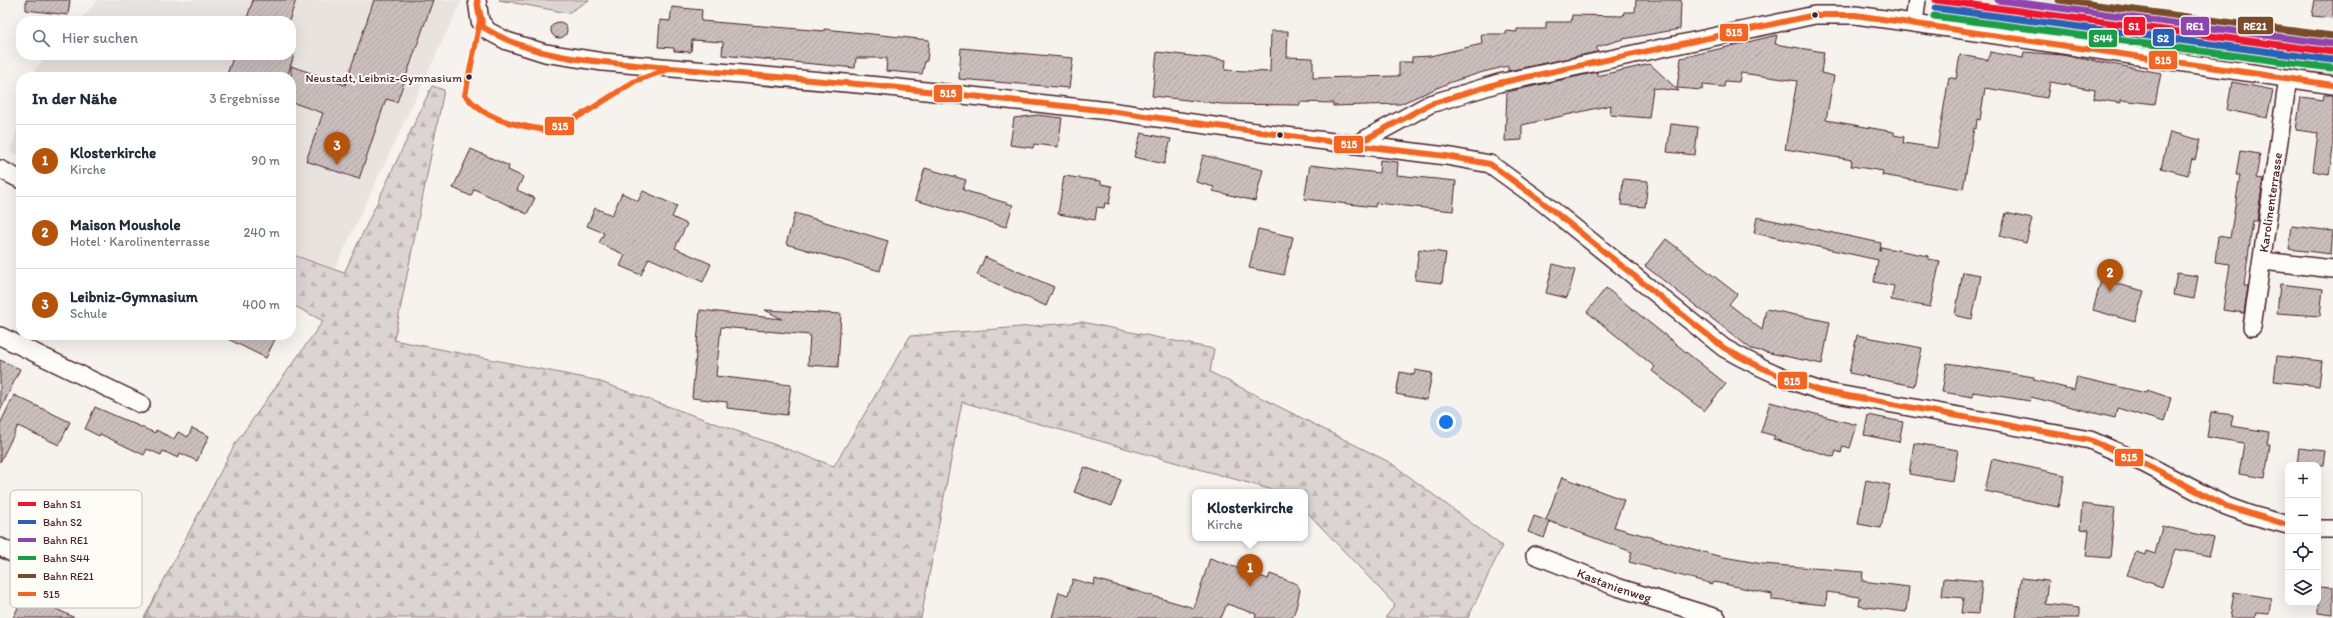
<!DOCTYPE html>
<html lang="de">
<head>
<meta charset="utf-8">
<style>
  body { margin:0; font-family:Itim,sans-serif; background:#f6f6f7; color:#1f2937 }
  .controls { position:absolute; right:12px; bottom:12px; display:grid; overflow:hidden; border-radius:8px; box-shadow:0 4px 16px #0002 }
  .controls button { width:36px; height:36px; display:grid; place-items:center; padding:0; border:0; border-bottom:1px solid #e0e1e3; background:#fff; color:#1f2937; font:20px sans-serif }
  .you { position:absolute; left:1446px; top:422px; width:14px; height:14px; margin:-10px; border:3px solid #fff; border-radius:50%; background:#1a73e8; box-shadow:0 0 0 6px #1a73e833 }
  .badge { display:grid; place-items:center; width:26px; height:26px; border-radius:50%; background:#b45309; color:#fff; font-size:13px; font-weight:700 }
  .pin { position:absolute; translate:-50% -33px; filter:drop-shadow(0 1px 2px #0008) }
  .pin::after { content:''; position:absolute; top:21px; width:14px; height:12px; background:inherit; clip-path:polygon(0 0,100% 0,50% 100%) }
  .popup { position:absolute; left:1192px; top:489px; width:116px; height:52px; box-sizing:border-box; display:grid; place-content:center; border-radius:8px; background:#fff; filter:drop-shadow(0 1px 3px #0005); font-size:13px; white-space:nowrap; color:#747a83 }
  .popup b { font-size:15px; color:#1f2937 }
  .popup::after { content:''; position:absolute; left:50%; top:100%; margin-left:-8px; border:8px solid transparent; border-top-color:#fff }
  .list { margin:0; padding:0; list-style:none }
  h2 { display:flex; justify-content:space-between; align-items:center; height:52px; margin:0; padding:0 16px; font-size:17px }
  h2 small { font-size:13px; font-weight:400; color:#747a83 }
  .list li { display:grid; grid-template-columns:26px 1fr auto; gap:12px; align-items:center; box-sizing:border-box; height:72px; padding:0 16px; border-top:1px solid #e0e1e3 }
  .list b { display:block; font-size:15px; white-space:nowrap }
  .list p { margin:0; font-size:13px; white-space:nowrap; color:#747a83 }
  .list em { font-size:13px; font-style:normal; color:#747a83 }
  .icon { flex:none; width:22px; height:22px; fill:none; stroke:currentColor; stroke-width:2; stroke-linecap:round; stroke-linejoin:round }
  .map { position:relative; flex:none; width:2333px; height:618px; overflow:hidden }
  .search { position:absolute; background:#fff; box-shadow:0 4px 16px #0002; left:16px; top:16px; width:280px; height:44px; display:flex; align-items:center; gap:10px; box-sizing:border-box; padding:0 14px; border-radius:16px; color:#747a83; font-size:15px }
  .panel { position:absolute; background:#fff; box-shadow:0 4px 16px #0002; left:16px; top:72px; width:280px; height:268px; border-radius:16px }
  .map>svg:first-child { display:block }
</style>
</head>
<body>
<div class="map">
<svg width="2333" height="618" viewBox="0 0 2333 618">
  <defs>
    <pattern id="forest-firs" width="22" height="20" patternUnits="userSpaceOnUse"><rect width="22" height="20" fill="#dcd4d2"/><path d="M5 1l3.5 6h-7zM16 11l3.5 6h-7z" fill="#beb6b4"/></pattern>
    <pattern id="building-hatch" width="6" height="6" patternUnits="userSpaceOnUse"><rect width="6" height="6" fill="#cbbfbe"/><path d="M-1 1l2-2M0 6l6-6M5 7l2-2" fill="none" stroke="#b0a4a3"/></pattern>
  </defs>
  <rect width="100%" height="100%" fill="#f6f3ef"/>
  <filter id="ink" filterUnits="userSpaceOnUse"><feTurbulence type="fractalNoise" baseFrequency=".025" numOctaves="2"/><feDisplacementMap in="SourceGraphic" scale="8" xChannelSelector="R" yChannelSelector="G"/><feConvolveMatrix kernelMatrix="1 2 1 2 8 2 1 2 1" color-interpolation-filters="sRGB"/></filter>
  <g filter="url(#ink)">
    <g fill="#e9e3e0">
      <polygon points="98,0 462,0 335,269 291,253 291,77 33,77 36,68 48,55 291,55 291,21 79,21"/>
      <polygon points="1933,0 2077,0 2333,32 2333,65 1931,10"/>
      <polygon points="21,116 21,156 10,152"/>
    </g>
    <g fill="#dcd4d2" stroke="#937a7e">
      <polygon points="499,0 589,0 568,13"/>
      <polygon points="1946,14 2333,69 2333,78 1946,18"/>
    </g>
    <polygon fill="url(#forest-firs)" stroke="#937a7e" points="432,86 444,90 394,340 595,380 834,466 910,336 1082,322 1214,349 1210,372 1391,463 1502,546 1468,618 1385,618 1395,605 1305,510 1305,492 1280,492 962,402 921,618 144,618 235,444 323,321 291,304 291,254 344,273"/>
    <g fill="url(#building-hatch)" stroke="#4a1f2b">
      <polygon points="26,0 70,0 68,15 26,10"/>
      <polygon points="253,0 296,0 289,21 246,21"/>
      <polygon points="374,0 433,0 397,102 386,99 359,179 306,161 323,113 291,102 291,66 345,85"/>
      <polygon points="1636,0 1681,0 1680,29 1623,39 1597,47 1597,52 1508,71 1508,66 1483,72 1451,82 1400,104 1333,106 1333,103 1300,102 1300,105 1221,104 1152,96 1157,52 1226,60 1225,70 1270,72 1271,31 1288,31 1287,57 1313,58 1313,78 1399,76 1399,62 1412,62 1412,57 1430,56 1482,44 1481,34 1506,34 1506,31 1517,32 1517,29 1546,29 1546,22 1571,22 1572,15 1623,16 1624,12 1635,12"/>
      <polygon points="2315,0 2333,0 2333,18 2312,16"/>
      <polygon points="672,7 702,10 701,21 824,31 824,29 929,40 927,61 925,61 922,74 886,71 887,58 856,58 855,68 722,55 723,42 692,40 691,52 674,51 674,48 658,47 660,20 670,21"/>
      <circle cx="559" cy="30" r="8"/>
      <polygon points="1777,35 1775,44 1824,52 1821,73 1834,76 1826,120 1894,132 1894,135 1904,137 1903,143 1937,148 1949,77 1956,79 1960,55 1988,60 1990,52 2023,58 2024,52 2062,55 2161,73 2155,104 2121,100 2121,103 2094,99 2095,90 2050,82 2047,98 1985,88 1980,120 1977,119 1976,129 1974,128 1963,189 1882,175 1883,171 1851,166 1852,160 1785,149 1797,81 1741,73 1739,82 1725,81 1724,87 1703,85 1702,90 1677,88 1681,58"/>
      <polygon points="961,48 1073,58 1069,88 959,79"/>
      <polygon points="234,55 294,55 287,77 226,77"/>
      <polygon points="1650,64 1679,91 1653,88 1649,118 1610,115 1611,105 1522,125 1522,140 1505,141 1507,92 1597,72 1597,76"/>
      <polygon points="2232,82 2273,90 2267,118 2227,110"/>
      <polygon points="2324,95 2333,95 2333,149 2329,174 2313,171 2318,133 2296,130 2301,97 2323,100"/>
      <polygon points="1038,115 1062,118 1058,147 1034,144 1033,148 1010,145 1014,118"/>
      <polygon points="1671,124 1698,127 1695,155 1667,152"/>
      <polygon points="2170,132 2200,140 2195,160 2192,159 2188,175 2161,168"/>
      <polygon points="1141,133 1171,139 1164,164 1134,157"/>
      <polygon points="471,149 509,166 508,170 523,177 517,190 535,198 527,214 474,189 471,196 453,188"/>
      <polygon points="2240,151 2260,154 2256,178 2263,179 2257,221 2253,221 2244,285 2248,286 2244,313 2223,310 2230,264 2215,262 2218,236 2230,238 2240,175 2236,175"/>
      <polygon points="1203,155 1263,170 1255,201 1213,191 1214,187 1196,182"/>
      <polygon points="1380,160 1398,162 1397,175 1456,181 1453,211 1376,203 1375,207 1304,199 1310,165 1379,173"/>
      <polygon points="925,168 966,180 963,190 1013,205 1006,227 915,200"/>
      <polygon points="1064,176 1101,181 1101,184 1112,186 1109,204 1105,203 1104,208 1097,207 1095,220 1058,214"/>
      <polygon points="1623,179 1648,181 1645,207 1621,205"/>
      <polygon points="643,191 677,206 672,217 687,224 675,248 711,264 703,282 649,258 641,275 620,266 625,255 599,243 604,233 587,226 595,208 612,215 622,193 638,201"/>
      <polygon points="795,213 888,241 880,271 786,244"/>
      <polygon points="2006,213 2032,219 2026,243 2000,236"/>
      <polygon points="1757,217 1881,243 1880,251 1881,247 1928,256 1928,259 1940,261 1930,307 1891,300 1894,286 1874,282 1878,260 1754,233"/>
      <polygon points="2292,226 2333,231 2331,254 2289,249"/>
      <polygon points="1258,229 1293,237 1284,275 1249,268"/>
      <polygon points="1666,239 1737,294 1729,304 1762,330 1766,309 1830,322 1822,364 1751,349 1645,266"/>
      <polygon points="1419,249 1446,253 1442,283 1415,280"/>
      <polygon points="985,257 1054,287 1046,306 977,275"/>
      <polygon points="1553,264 1575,270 1567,298 1546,293"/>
      <polygon points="1963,272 1981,275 1972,319 1957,316 1955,314"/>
      <polygon points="2177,273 2198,276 2194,299 2173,295"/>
      <polygon points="2101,280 2144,291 2135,322 2093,310"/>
      <polygon points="2280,284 2323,289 2320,316 2277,313"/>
      <polygon points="1606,288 1726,384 1704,411 1652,371 1655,367 1587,312"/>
      <polygon points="700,310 782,319 765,310 841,314 838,367 808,365 810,335 721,327 716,376 791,385 787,415 727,408 727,402 692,398"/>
      <polygon points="220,335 277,335 266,358"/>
      <polygon points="1857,335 1922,348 1914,386 1849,373"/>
      <polygon points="2277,356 2322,361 2319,386 2274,381"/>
      <polygon points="0,360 20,369 0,411"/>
      <polygon points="1947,363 2034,377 2034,380 2074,390 2077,377 2146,393 2147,390 2171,398 2164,422 2117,408 2115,418 2031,397 2030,401 1973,392 1973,397 1942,392"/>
      <polygon points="1415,370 1432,373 1427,400 1396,394 1400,372 1414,375"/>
      <polygon points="14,395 70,422 59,445 18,426 0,462 0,424"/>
      <polygon points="1770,402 1857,425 1850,448 1843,446 1841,453 1836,451 1834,457 1773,439 1775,436 1761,432"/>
      <polygon points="95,407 155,433 156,430 174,439 178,432 188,437 192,428 209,436 197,461 180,453 178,458 163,451 161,455 147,449 144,455 100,434 99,436 85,429"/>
      <polygon points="2211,412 2233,415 2231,426 2269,432 2267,444 2270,444 2265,478 2239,474 2244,443 2207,437"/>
      <polygon points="1868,415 1903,422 1899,442 1864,435"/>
      <polygon points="1914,443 1958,450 1953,481 1909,474"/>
      <polygon points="2299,448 2325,451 2323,465 2297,465"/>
      <polygon points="1992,459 2065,475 2058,507 1985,491"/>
      <polygon points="1084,467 1121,480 1112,506 1074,492"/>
      <polygon points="1562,477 1624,500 1614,527 1718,556 1763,564 1863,572 1862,581 1909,587 1906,612 1859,606 1860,597 1827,592 1826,605 1772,600 1772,594 1714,582 1713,584 1629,562 1632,552 1546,520"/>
      <polygon points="1866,480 1890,485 1881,528 1858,524"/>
      <polygon points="2082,504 2115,508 2110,558 2086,556 2089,530 2080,529"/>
      <polygon points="1534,516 1550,522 1544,538 1528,532"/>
      <polygon points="2162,526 2214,538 2209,556 2175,549 2162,587 2127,575 2136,552 2145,555 2146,551 2155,554"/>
      <polygon points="1210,558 1268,579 1270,574 1297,584 1300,590 1296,608 1292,618 1255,618 1256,614 1227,604 1221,618 1052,618 1059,592 1068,595 1073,579 1094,585 1095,579 1194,608"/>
      <polygon points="1944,578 1982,581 1979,614 1961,613 1963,598 1942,596"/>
      <polygon points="2021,578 2048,581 2045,604 2079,608 2079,618 2016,618"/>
      <polygon points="2318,587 2333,588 2333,615 2318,613"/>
      <polygon points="2234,592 2271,598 2269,614 2256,613 2255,618 2230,618"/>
      <polygon points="25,593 42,602 75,618 13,618"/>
    </g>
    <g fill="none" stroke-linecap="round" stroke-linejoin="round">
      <defs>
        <g id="street">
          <path d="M477,0L480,21L488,31L507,41L545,53L603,62L880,86L1109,111L1277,135L1446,156L1490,164L1541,201L1724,348C1756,366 1786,380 1821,391L2090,440L2145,464L2226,506L2251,515L2288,525"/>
          <polyline points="1914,23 1917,0"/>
          <polyline points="1355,145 1430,104 1499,83 1815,15 1855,15 1914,23 2333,85"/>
          <polyline points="0,169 21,180"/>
          <polyline points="2263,261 2333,269"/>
          <path id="s1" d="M2252,327L2288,78"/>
          <polyline points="0,336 141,404"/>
          <polyline points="2318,529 2333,529"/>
          <polyline points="0,547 76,585"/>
          <path id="s2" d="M1535,555L1617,587L1717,618"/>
        </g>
      </defs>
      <use href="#street" stroke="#4a1f2b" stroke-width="20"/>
      <use href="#street" stroke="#fdfcf7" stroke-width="17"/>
      <defs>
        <g id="bus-1">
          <path d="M477,0L480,21L465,95C487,122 518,125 550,131L588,111L635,81L672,68L880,86L1109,111L1355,145L1430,104L1499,83L1815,15H1855L2333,85"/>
          <path d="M477,0L483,27C538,62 607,62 670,68"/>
          <path d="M1345,144L1446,156L1490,164L1541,201L1724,348C1755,366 1787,380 1821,391L2090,440L2145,464L2226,506L2288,525"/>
        </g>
      </defs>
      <use href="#bus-1" stroke="#fdfcf7" stroke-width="9"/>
      <use href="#bus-1" stroke="#f26522" stroke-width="6"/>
      <defs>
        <polyline id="rail-1" points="1936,0 2333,52"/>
        <polyline id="rail-2" points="1935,8 2332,60"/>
        <polyline id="rail-3" points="1998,0 2333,44"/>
        <polyline id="rail-4" points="1934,16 2331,68"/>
        <polyline id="rail-5" points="2059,0 2333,36"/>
      </defs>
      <use href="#rail-1" stroke="#fdfcf7" stroke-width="10"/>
      <use href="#rail-2" stroke="#fdfcf7" stroke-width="10"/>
      <use href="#rail-3" stroke="#fdfcf7" stroke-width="10"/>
      <use href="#rail-4" stroke="#fdfcf7" stroke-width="10"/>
      <use href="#rail-5" stroke="#fdfcf7" stroke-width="10"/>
      <use href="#rail-1" stroke="#ec192e" stroke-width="7"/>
      <use href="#rail-2" stroke="#2960b5" stroke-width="7"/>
      <use href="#rail-3" stroke="#8e44ad" stroke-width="7"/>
      <use href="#rail-4" stroke="#1a9d47" stroke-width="7"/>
      <use href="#rail-5" stroke="#7a4b2a" stroke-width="7"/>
    </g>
  </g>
  <g fill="#4a1f2b" stroke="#fdfcf7" stroke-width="1.5">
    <circle cx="1815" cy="15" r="3.5"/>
    <circle cx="469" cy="77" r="3.5"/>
    <circle cx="1280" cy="135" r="3.5"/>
  </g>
  <g text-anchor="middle" stroke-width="4" stroke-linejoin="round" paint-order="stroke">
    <g font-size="12" fill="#4a1f2b" stroke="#fdfcf7" text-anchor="end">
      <text x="462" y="82">Neustadt, Leibniz-Gymnasium</text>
    </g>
    <g font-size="13" fill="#4a1f2b" stroke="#fdfcf7">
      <text dy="5" stroke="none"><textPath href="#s1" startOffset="126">Karolinenterrasse</textPath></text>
      <text dy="5" stroke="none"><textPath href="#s2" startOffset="85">Kastanienweg</textPath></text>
    </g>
  </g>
  <rect x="10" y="490" width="132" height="118" rx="6" fill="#fdfcf7" stroke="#c7baba" stroke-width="1"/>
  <rect x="18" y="502" width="18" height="4" fill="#ec192e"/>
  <rect x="18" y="520" width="18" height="4" fill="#2960b5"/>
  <rect x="18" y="538" width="18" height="4" fill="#8e44ad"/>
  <rect x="18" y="556" width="18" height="4" fill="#1a9d47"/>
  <rect x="18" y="574" width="18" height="4" fill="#7a4b2a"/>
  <rect x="18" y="592" width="18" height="4" fill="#f26522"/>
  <g font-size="11" fill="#4a1f2b">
    <text x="43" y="508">Bahn S1</text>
    <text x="43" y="526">Bahn S2</text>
    <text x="43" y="544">Bahn RE1</text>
    <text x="43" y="562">Bahn S44</text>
    <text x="43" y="580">Bahn RE21</text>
    <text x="43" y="598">515</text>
  </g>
  <g stroke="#fdfcf7" stroke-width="1.5">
    <rect x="2237" y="16" width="37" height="19" rx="4" fill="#7a4b2a"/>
    <rect x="2180" y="16" width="30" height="20" rx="4" fill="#8e44ad"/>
    <rect x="2123" y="16" width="23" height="20" rx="4" fill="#ec192e"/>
    <rect x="1719" y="23" width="30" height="19" rx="4" fill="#f26522"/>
    <rect x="2152" y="28" width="23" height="19" rx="4" fill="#2960b5"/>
    <rect x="2088" y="29" width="30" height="19" rx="4" fill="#1a9d47"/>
    <rect x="2148" y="50" width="30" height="20" rx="4" fill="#f26522"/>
    <rect x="933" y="84" width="30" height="19" rx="4" fill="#f26522"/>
    <rect x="544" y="116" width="31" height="20" rx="4" fill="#f26522"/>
    <rect x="1333" y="135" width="31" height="19" rx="4" fill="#f26522"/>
    <rect x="1777" y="371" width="31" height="19" rx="4" fill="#f26522"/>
    <rect x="2114" y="448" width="30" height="19" rx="4" fill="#f26522"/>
  </g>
  <g font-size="11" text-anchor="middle" font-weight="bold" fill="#fff">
    <text x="2255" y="30">RE21</text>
    <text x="2195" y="30">RE1</text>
    <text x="2134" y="30">S1</text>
    <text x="1734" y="36">515</text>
    <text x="2163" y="42">S2</text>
    <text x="2103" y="42">S44</text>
    <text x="2163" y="64">515</text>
    <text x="948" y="97">515</text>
    <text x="560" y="130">515</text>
    <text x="1349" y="148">515</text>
    <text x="1792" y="385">515</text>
    <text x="2129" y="461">515</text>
  </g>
</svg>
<div class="controls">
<button>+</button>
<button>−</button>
<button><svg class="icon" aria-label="locate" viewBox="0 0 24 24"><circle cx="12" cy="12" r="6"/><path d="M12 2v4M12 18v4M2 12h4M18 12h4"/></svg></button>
<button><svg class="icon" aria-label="layers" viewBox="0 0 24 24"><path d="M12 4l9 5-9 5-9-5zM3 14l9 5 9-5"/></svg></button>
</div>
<div class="you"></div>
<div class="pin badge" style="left:1250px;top:587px">1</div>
<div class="popup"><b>Klosterkirche</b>Kirche</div>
<div class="pin badge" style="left:2110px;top:292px">2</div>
<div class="pin badge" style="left:337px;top:165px">3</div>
<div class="search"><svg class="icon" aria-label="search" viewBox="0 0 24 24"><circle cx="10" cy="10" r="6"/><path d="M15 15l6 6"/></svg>Hier suchen</div>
<section class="panel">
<h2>In der Nähe<small>3 Ergebnisse</small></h2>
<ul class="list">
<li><span class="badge">1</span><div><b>Klosterkirche</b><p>Kirche</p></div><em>90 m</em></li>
<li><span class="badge">2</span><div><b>Maison Moushole</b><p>Hotel · Karolinenterrasse</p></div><em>240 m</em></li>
<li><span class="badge">3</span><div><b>Leibniz-Gymnasium</b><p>Schule</p></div><em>400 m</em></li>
</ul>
</section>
</div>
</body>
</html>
